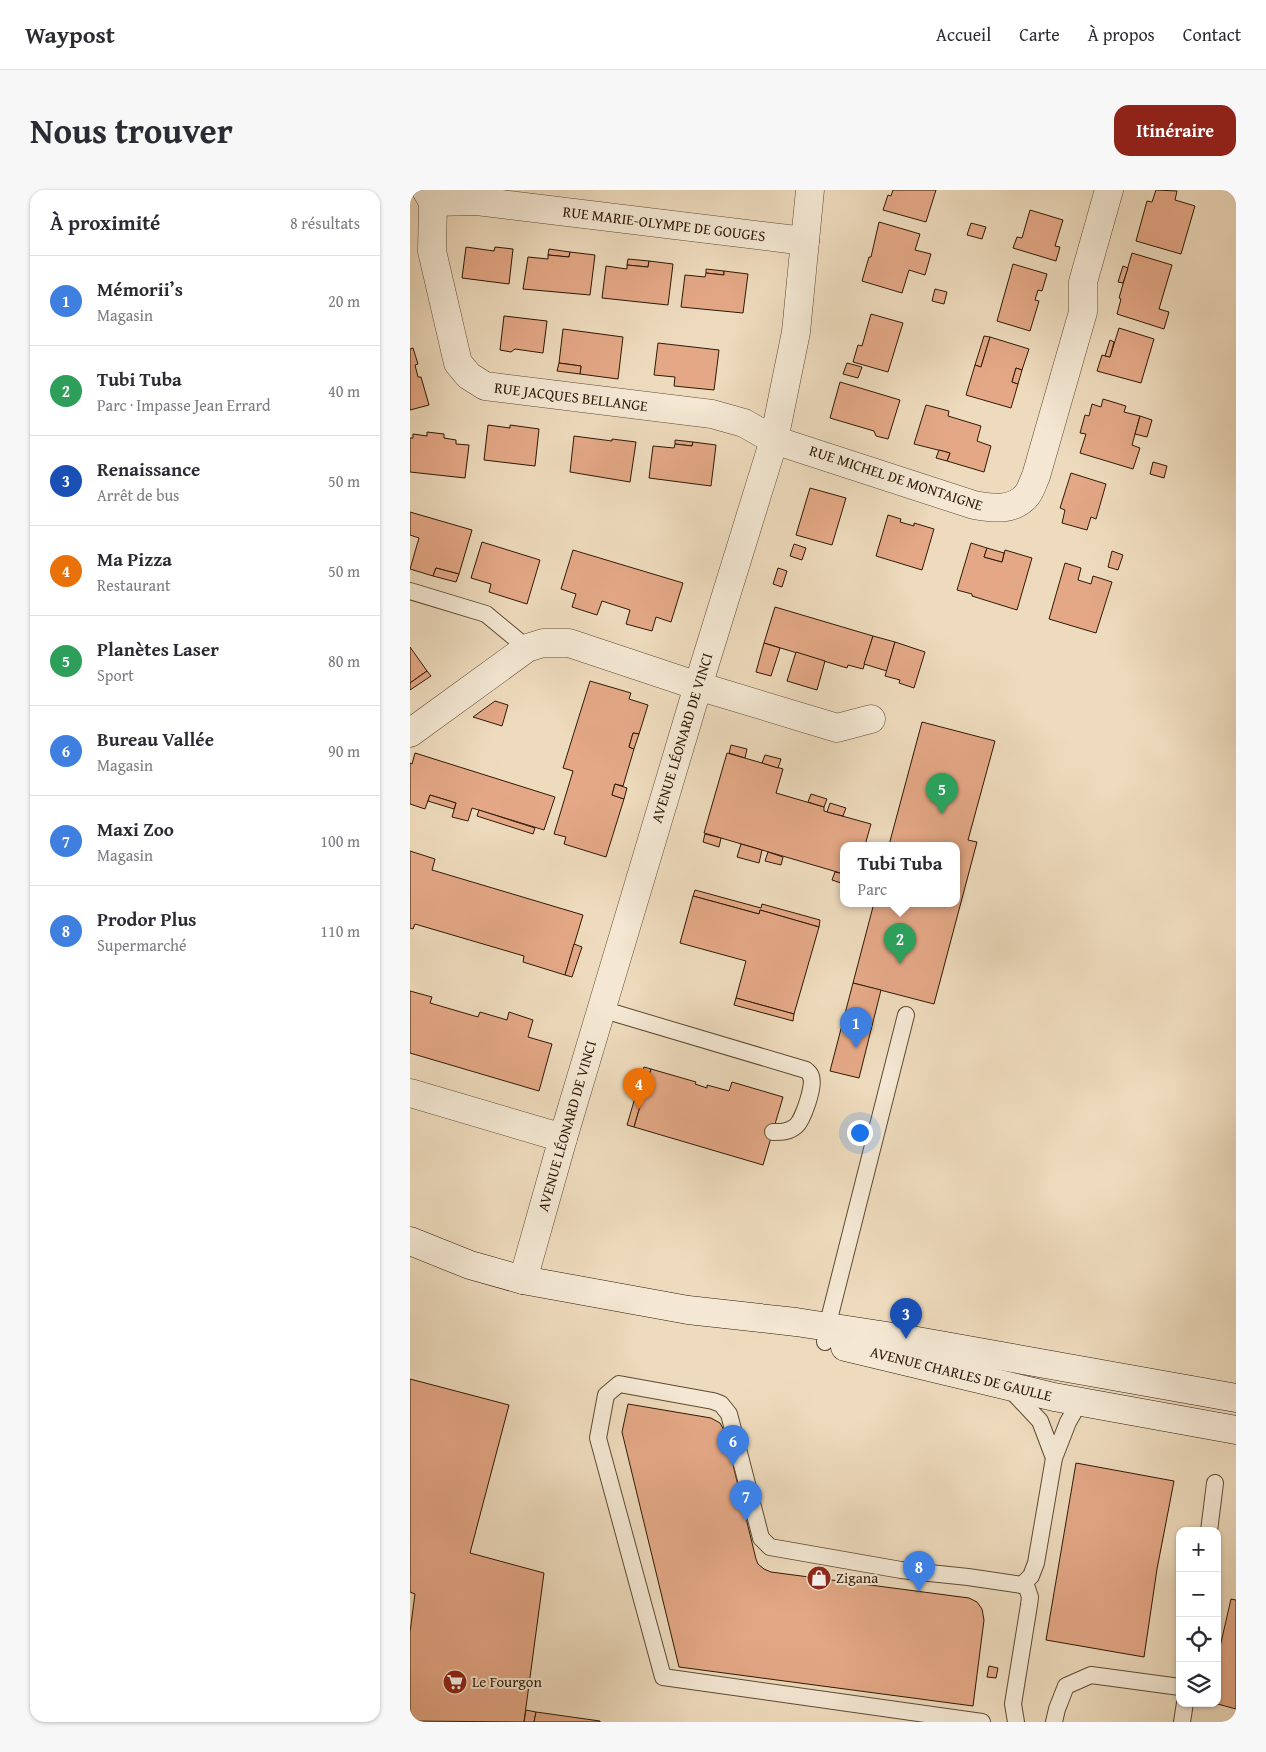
<!DOCTYPE html>
<html lang="fr">
<head>
<meta charset="utf-8">
<style>
  body { margin:0; font-family:"Gentium Book Plus",serif; background:#f7f7f7; color:#2b2b33 }
  .controls { position:absolute; right:15px; bottom:15px; display:grid; overflow:hidden; border-radius:10px; box-shadow:0 1px 4px #0004 }
  .controls button { width:45px; height:45px; display:grid; place-items:center; padding:0; border:0; border-bottom:1px solid #e1e1e2; background:#fff; color:#2b2b33; font:25px sans-serif }
  .you { position:absolute; left:449px; top:942px; width:18px; height:18px; margin:-12px; border:4px solid #fff; border-radius:50%; background:#1a73e8; box-shadow:0 0 0 8px #1a73e833 }
  .badge { display:grid; place-items:center; width:32px; height:32px; border-radius:50%; background:#8f2418; color:#fff; font-size:16px; font-weight:700 }
  .pin { position:absolute; translate:-50% -41px; filter:drop-shadow(0 1px 2px #0008) }
  .pin::after { content:''; position:absolute; top:26px; width:18px; height:15px; background:inherit; clip-path:polygon(0 0,100% 0,50% 100%) }
  .popup { position:absolute; left:430px; top:652px; width:120px; height:65px; box-sizing:border-box; display:grid; place-content:center; border-radius:10px; background:#fff; filter:drop-shadow(0 1px 4px #0005); font-size:16px; white-space:nowrap; color:#7c7c81 }
  .popup b { font-size:19px; color:#2b2b33 }
  .popup::after { content:''; position:absolute; left:50%; top:100%; margin-left:-10px; border:10px solid transparent; border-top-color:#fff }
  .list { margin:0; padding:0; list-style:none }
  h2 { display:flex; justify-content:space-between; align-items:center; height:65px; margin:0; padding:0 20px; font-size:21px }
  h2 small { font-size:16px; font-weight:400; color:#7c7c81 }
  .list li { display:grid; grid-template-columns:32px 1fr auto; gap:15px; align-items:center; box-sizing:border-box; height:90px; padding:0 20px; border-top:1px solid #e1e1e2 }
  .list b { display:block; font-size:19px; white-space:nowrap }
  .list p { margin:0; font-size:16px; white-space:nowrap; color:#7c7c81 }
  .list em { font-size:16px; font-style:normal; color:#7c7c81 }
  .icon { flex:none; width:28px; height:28px; fill:none; stroke:currentColor; stroke-width:2; stroke-linecap:round; stroke-linejoin:round }
  .map { position:relative; flex:none; width:826px; height:1532px; overflow:hidden; border-radius:15px }
  header { display:flex; align-items:center; gap:30px; box-sizing:border-box; height:70px; padding:0 25px; background:#fff; border-bottom:1px solid #e1e1e2 }
  header strong { font-size:24px }
  nav { display:flex; gap:28px; margin-inline-start:auto; font-size:18px }
  .intro { display:flex; align-items:center; justify-content:space-between; box-sizing:border-box; height:120px; padding:0 30px }
  h1 { margin:0; font-size:35px }
  .button { padding:12px 22px; border-radius:15px; background:#8f2418; color:#fff; font-size:18px; font-weight:700 }
  main { display:flex; gap:30px; padding:0 30px }
  aside { flex:1; background:#fff; border-radius:15px; box-shadow:0 1px 4px #0004 }
  .map>svg:first-child { display:block }
</style>
</head>
<body>
<header>
<strong>Waypost</strong>
<nav><a>Accueil</a><a>Carte</a><a>À propos</a><a>Contact</a></nav>
</header>
<div class="intro"><h1>Nous trouver</h1><a class="button">Itinéraire</a></div>
<main>
<aside>
<h2>À proximité<small>8 résultats</small></h2>
<ul class="list">
<li><span class="badge" style="background:#3f7fe0">1</span><div><b>Mémorii’s</b><p>Magasin</p></div><em>20 m</em></li>
<li><span class="badge" style="background:#2e9e5b">2</span><div><b>Tubi Tuba</b><p>Parc · Impasse Jean Errard</p></div><em>40 m</em></li>
<li><span class="badge" style="background:#1a4fb4">3</span><div><b>Renaissance</b><p>Arrêt de bus</p></div><em>50 m</em></li>
<li><span class="badge" style="background:#e8710a">4</span><div><b>Ma Pizza</b><p>Restaurant</p></div><em>50 m</em></li>
<li><span class="badge" style="background:#2e9e5b">5</span><div><b>Planètes Laser</b><p>Sport</p></div><em>80 m</em></li>
<li><span class="badge" style="background:#3f7fe0">6</span><div><b>Bureau Vallée</b><p>Magasin</p></div><em>90 m</em></li>
<li><span class="badge" style="background:#3f7fe0">7</span><div><b>Maxi Zoo</b><p>Magasin</p></div><em>100 m</em></li>
<li><span class="badge" style="background:#3f7fe0">8</span><div><b>Prodor Plus</b><p>Supermarché</p></div><em>110 m</em></li>
</ul>
</aside>
<div class="map">
<svg width="826" height="1532" viewBox="0 0 826 1532">
  <rect width="100%" height="100%" fill="#eedbbd"/>
  <filter id="stains"><feTurbulence type="fractalNoise" baseFrequency=".004" numOctaves="4"/><feColorMatrix values="0 0 0 0 .2 0 0 0 0 .09 0 0 0 0 .02 0 0 0 .5 -.17"/></filter>
  <radialGradient id="worn" r=".72"><stop offset=".6" stop-color="#630" stop-opacity="0"/><stop offset="1" stop-color="#630" stop-opacity=".3"/></radialGradient>
  <g fill="#e4a886" stroke="#2e1905">
    <polygon points="483,0 526,0 516,32 473,20 478,5 481,6"/>
    <polygon points="746,0 767,1 765,10 785,16 771,64 726,51 737,11 742,12"/>
    <polygon points="620,20 653,30 645,56 650,57 646,71 603,58 607,47 612,48"/>
    <polygon points="469,32 510,44 505,60 521,64 515,85 499,80 492,103 452,91 459,67 461,67"/>
    <polygon points="561,33 576,37 572,49 557,45"/>
    <polygon points="56,57 84,61 85,57 103,59 99,94 52,88"/>
    <polygon points="139,59 160,62 159,67 138,65"/>
    <polygon points="160,62 185,65 180,105 113,99 118,67 138,69 138,65 159,67"/>
    <polygon points="722,63 762,75 749,119 759,122 754,139 707,124 711,109 709,108"/>
    <polygon points="218,69 239,71 238,77 217,75"/>
    <polygon points="239,71 263,74 258,115 192,108 196,76 217,79 217,75 238,77"/>
    <polygon points="603,74 637,84 632,101 628,100 625,110 629,111 620,141 587,131"/>
    <polygon points="713,76 718,78 713,93 708,92"/>
    <polygon points="296,79 314,81 314,85 296,83"/>
    <polygon points="314,81 338,84 333,123 271,117 275,85 295,87 296,83 314,85"/>
    <polygon points="525,99 537,102 534,114 522,111"/>
    <polygon points="461,124 493,133 478,182 443,172 448,155 452,156"/>
    <polygon points="94,126 137,131 133,163 105,159 101,162 90,160"/>
    <polygon points="709,138 744,149 731,193 687,181 692,165 700,167"/>
    <polygon points="153,139 213,147 208,189 170,184 171,176 149,173"/>
    <polygon points="574,146 580,147 571,177 565,175"/>
    <polygon points="580,147 619,159 612,180 606,178 602,192 608,194 601,218 556,205 565,175 571,177"/>
    <polygon points="700,150 704,152 700,167 695,166"/>
    <polygon points="248,153 309,160 304,200 264,196 265,187 244,185"/>
    <polygon points="3,158 8,174 5,175 8,187 11,187 19,215 0,220 0,159"/>
    <polygon points="149,173 171,176 170,184 147,181"/>
    <polygon points="437,173 452,177 448,188 433,184"/>
    <polygon points="606,178 612,180 608,194 602,192"/>
    <polygon points="430,192 490,210 478,249 466,246 464,241 420,228"/>
    <polygon points="693,209 716,216 714,222 730,226 722,255 730,258 723,279 670,263 676,244 670,243 675,225 679,226 682,214 691,217"/>
    <polygon points="516,215 539,221 538,226 571,236 567,251 581,256 574,282 537,271 540,263 504,254"/>
    <polygon points="730,226 742,230 737,247 725,244"/>
    <polygon points="78,235 100,238 100,235 129,239 125,276 74,270"/>
    <polygon points="17,242 34,244 34,248 46,250 46,254 59,255 55,288 0,282 0,248 3,248 3,244 17,246"/>
    <polygon points="164,246 202,251 202,249 226,252 220,292 160,282"/>
    <polygon points="265,250 283,252 282,256 265,254"/>
    <polygon points="283,252 306,255 301,296 239,288 243,256 264,258 265,254 282,256"/>
    <polygon points="529,260 540,263 537,271 526,268"/>
    <polygon points="743,272 757,276 754,288 740,284"/>
    <polygon points="661,283 696,294 686,329 681,327 677,340 652,333 655,320 650,318"/>
    <polygon points="400,298 436,308 422,355 386,345"/>
    <polygon points="0,322 62,340 49,384 26,378 23,386 0,379 9,348 0,345"/>
    <polygon points="478,325 491,329 490,332 504,336 504,333 524,339 512,380 466,366"/>
    <polygon points="72,352 130,370 117,414 79,402 81,394 61,388"/>
    <polygon points="561,353 577,358 574,367 592,372 595,360 622,368 607,420 562,406 562,404 547,400"/>
    <polygon points="384,354 396,358 392,370 380,366"/>
    <polygon points="577,358 594,363 592,372 574,367"/>
    <polygon points="163,360 273,393 261,432 246,427 242,441 216,434 220,420 192,411 187,425 162,417 166,404 151,399"/>
    <polygon points="702,361 713,365 708,380 698,377"/>
    <polygon points="655,373 671,378 668,390 681,394 683,386 702,392 686,443 639,429"/>
    <polygon points="26,378 49,384 46,392 23,386"/>
    <polygon points="368,378 377,381 372,397 363,394"/>
    <polygon points="365,417 463,446 453,479 438,475 437,478 354,453"/>
    <polygon points="463,446 485,452 477,481 454,474"/>
    <polygon points="485,452 515,462 504,498 489,493 490,490 475,486"/>
    <polygon points="354,453 370,458 361,486 346,482"/>
    <polygon points="0,457 17,481 0,493"/>
    <polygon points="386,462 415,471 407,500 377,491"/>
    <polygon points="17,481 21,486 0,500 0,493"/>
    <polygon points="180,491 221,503 219,509 238,515 229,544 223,543 219,557 224,559 213,596 205,594 202,605 214,609 196,667 154,654 156,647 144,644 163,581 153,578"/>
    <polygon points="85,511 98,515 92,536 63,527"/>
    <polygon points="512,532 585,551 558,650 567,652 524,814 443,793 464,713 546,713 546,655 479,655"/>
    <polygon points="223,543 229,544 224,559 219,557"/>
    <polygon points="321,555 337,559 335,568 319,563"/>
    <polygon points="5,563 145,607 134,640 62,618 58,631 42,627 46,613 20,605 15,619 0,614 0,573 2,574"/>
    <polygon points="317,563 373,579 366,603 414,617 414,621 461,634 455,655 434,655 434,684 294,643"/>
    <polygon points="355,565 371,569 368,578 352,573"/>
    <polygon points="205,594 217,598 214,609 202,605"/>
    <polygon points="401,604 417,609 414,617 398,612"/>
    <polygon points="20,605 46,613 44,619 18,611"/>
    <polygon points="420,613 436,618 433,626 417,622"/>
    <polygon points="69,620 125,638 123,644 67,626"/>
    <polygon points="295,644 311,648 309,657 293,652"/>
    <polygon points="331,654 352,660 349,673 327,667"/>
    <polygon points="0,661 25,669 22,680 173,725 155,785 113,772 114,766 5,734 3,739 0,738"/>
    <polygon points="358,662 373,667 371,675 355,671"/>
    <polygon points="425,682 434,684 434,694 422,690"/>
    <polygon points="285,700 351,718 352,714 410,730 409,737 350,720 349,724 283,706"/>
    <polygon points="283,706 349,724 350,720 409,737 384,824 326,808 336,771 270,753"/>
    <polygon points="164,754 172,757 162,787 155,785"/>
    <polygon points="443,793 471,800 449,888 420,881"/>
    <polygon points="0,801 22,807 20,813 68,827 70,822 97,830 99,822 123,830 118,847 142,854 129,901 0,863"/>
    <polygon points="326,808 384,824 383,831 324,815"/>
    <polygon points="234,877 241,879 224,937 217,935"/>
    <polygon points="241,879 286,892 285,894 297,898 297,895 319,901 322,892 373,907 353,975 224,937"/>
    <polygon points="0,1189 99,1215 60,1363 134,1383 114,1532 0,1531 0,1442 5,1404 0,1402"/>
    <polygon points="218,1214 301,1228 310,1233 315,1242 346,1369 348,1374 354,1379 361,1382 559,1408 567,1412 572,1419 574,1430 563,1516 269,1477 212,1242"/>
    <polygon points="666,1273 764,1291 747,1379 734,1467 636,1450"/>
    <polygon points="821,1409 826,1410 826,1519 804,1513 807,1513 807,1470"/>
    <polygon points="579,1476 588,1478 586,1488 577,1487"/>
    <polygon points="116,1520 126,1522 124,1532 114,1532"/>
    <polygon points="126,1522 190,1531 190,1532 124,1532"/>
  </g>
  <g fill="none" stroke-linecap="round" stroke-linejoin="round">
    <defs>
      <g id="lane">
        <polyline points="0,401 76,424 117,458"/>
        <path d="M191,819L396,880C398,882 401,884 401,887C405,895 393,930 386,936C379,942 372,942 363,942"/>
        <polyline points="415,1152 417,1137 496,825"/>
        <polyline points="600,1199 630,1231 644,1268"/>
        <polyline points="799,1341 805,1293"/>
        <polyline points="612,1395 621,1386 626,1373 644,1268 658,1232 670,1211"/>
        <polyline points="572,1532 253,1487 188,1248 196,1205 209,1194 303,1211 311,1214 319,1224 351,1348 360,1357 491,1380 558,1387 612,1395 617,1398 620,1407 619,1415 603,1514 606,1532"/>
        <polyline points="644,1532 647,1519 656,1496 681,1485 770,1497"/>
        <polyline points="772,1532 775,1513"/>
      </g>
      <g id="street">
        <path d="M16,0L23,12L22,61L48,173L59,186L75,196L302,224L334,233L364,250L564,315C582,318 603,322 617,305C621,300 623,292 626,286L673,122V92L699,0"/>
        <polyline points="23,12 67,11 395,51"/>
        <polyline points="0,543 117,458 133,453 159,453 288,496 427,538 461,529"/>
        <polyline points="0,903 153,948"/>
        <polyline points="113,1090 153,948 288,496 364,250 386,142 400,0"/>
      </g>
      <g id="secondary">
        <polyline points="0,1051 60,1075 113,1090 278,1120 386,1132 496,1149 826,1208"/>
        <polyline points="435,1157 644,1207 826,1240"/>
      </g>
    </defs>
    <use href="#lane" stroke="#5e4a33" stroke-width="18"/>
    <use href="#street" stroke="#5e4a33" stroke-width="29"/>
    <use href="#secondary" stroke="#2e1905" stroke-width="29"/>
    <use href="#lane" stroke="#f4e8d4" stroke-width="16"/>
    <use href="#street" stroke="#f4e8d4" stroke-width="28"/>
    <use href="#secondary" stroke="#f4e8d4" stroke-width="28"/>
  </g>
  <defs>
    <symbol id="shop-disc" viewBox="-11 -11 22 22"><circle r="9.5" fill="#8f2418" stroke="#f4e8d4"/><path d="M-5-2.5h2.3a2.7 3.5 0 0 1 5.4 0H5L5.5 6h-11ZM-1.5-2.5h3a1.5 2.3 0 0 0-3 0Z" fill="#fff"/></symbol>
    <symbol id="supermarket-disc" viewBox="-11 -11 22 22"><circle r="9.5" fill="#8f2418" stroke="#f4e8d4"/><path d="M-6-5.5h2.5l.6 2H6L4.5 2H-2.5L-4.4-4H-6ZM-1.5 3.2a1.3 1.3 0 1 0 .1 0ZM3 3.2a1.3 1.3 0 1 0 .1 0Z" fill="#fff"/></symbol>
  </defs>
  <g fill-rule="evenodd">
    <use href="#shop-disc" x="395" y="1374" width="28" height="28"/>
    <use href="#supermarket-disc" x="31" y="1478" width="28" height="28"/>
  </g>
  <g text-anchor="middle" stroke-width="4" stroke-linejoin="round" paint-order="stroke">
    <g font-size="15" fill="#2e1905" stroke="#f4e8d4">
      <text transform="translate(254 34) rotate(7)" y="5">RUE MARIE-OLYMPE DE GOUGES</text>
      <text transform="translate(161 207) rotate(7)" y="5">RUE JACQUES BELLANGE</text>
      <text transform="translate(486 288) rotate(18)" y="5">RUE MICHEL DE MONTAIGNE</text>
      <text transform="translate(272 548) rotate(-73)" y="5">AVENUE LÉONARD DE VINCI</text>
      <text transform="translate(157 936) rotate(-74)" y="5">AVENUE LÉONARD DE VINCI</text>
      <text transform="translate(551 1184) rotate(14)" y="5">AVENUE CHARLES DE GAULLE</text>
    </g>
    <g font-size="15" fill="#2e1905" stroke="#f4e8d4" text-anchor="start">
      <text x="426" y="1393">Zigana</text>
      <text x="62" y="1497">Le Fourgon</text>
    </g>
  </g>
  <rect width="100%" height="100%" filter="url(#stains)"/>
  <rect width="100%" height="100%" fill="url(#worn)"/>
</svg>
<div class="controls">
<button>+</button>
<button>−</button>
<button><svg class="icon" aria-label="locate" viewBox="0 0 24 24"><circle cx="12" cy="12" r="6"/><path d="M12 2v4M12 18v4M2 12h4M18 12h4"/></svg></button>
<button><svg class="icon" aria-label="layers" viewBox="0 0 24 24"><path d="M12 4l9 5-9 5-9-5zM3 14l9 5 9-5"/></svg></button>
</div>
<div class="you"></div>
<div class="pin badge" style="left:446px;top:858px;background:#3f7fe0">1</div>
<div class="pin badge" style="left:490px;top:774px;background:#2e9e5b">2</div>
<div class="popup"><b>Tubi Tuba</b>Parc</div>
<div class="pin badge" style="left:496px;top:1149px;background:#1a4fb4">3</div>
<div class="pin badge" style="left:229px;top:919px;background:#e8710a">4</div>
<div class="pin badge" style="left:532px;top:624px;background:#2e9e5b">5</div>
<div class="pin badge" style="left:323px;top:1276px;background:#3f7fe0">6</div>
<div class="pin badge" style="left:336px;top:1331px;background:#3f7fe0">7</div>
<div class="pin badge" style="left:509px;top:1402px;background:#3f7fe0">8</div>
</div>
</main>
</body>
</html>
